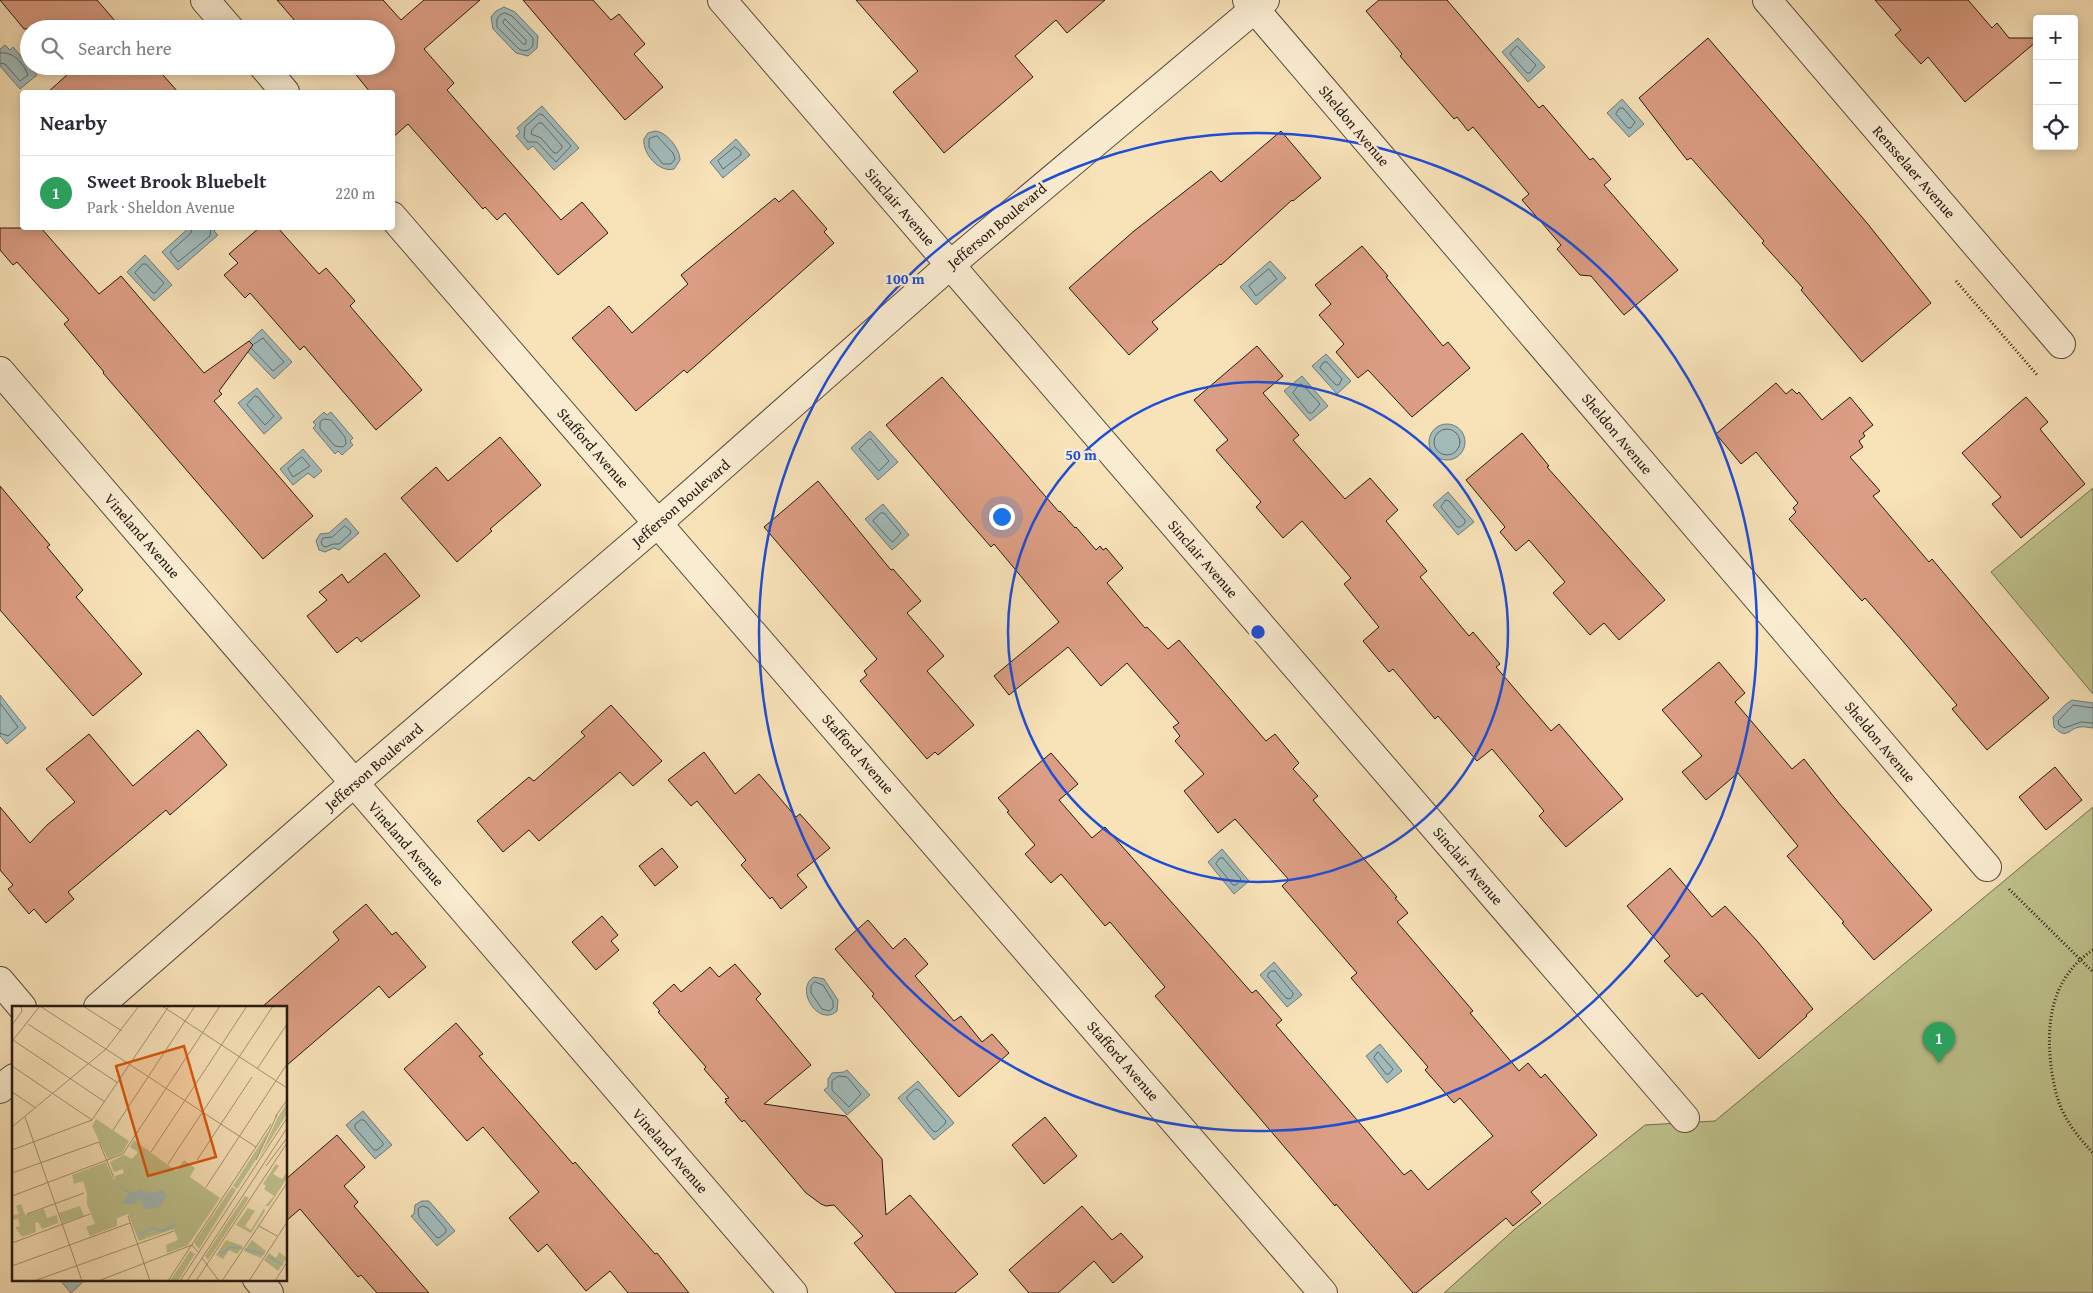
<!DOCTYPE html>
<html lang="en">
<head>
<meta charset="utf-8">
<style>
  body { margin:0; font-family:"Gentium Book Plus",serif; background:#f7f7f7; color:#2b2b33 }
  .controls { position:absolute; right:15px; top:15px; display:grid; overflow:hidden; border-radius:5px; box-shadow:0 2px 12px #0003 }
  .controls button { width:45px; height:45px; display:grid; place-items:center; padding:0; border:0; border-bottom:1px solid #e1e1e2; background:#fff; color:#2b2b33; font:25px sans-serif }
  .you { position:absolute; left:1001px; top:516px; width:18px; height:18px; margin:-12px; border:4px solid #fff; border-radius:50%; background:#1a73e8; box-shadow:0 0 0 8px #1a73e833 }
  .badge { display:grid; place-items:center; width:32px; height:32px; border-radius:50%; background:#1a73e8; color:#fff; font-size:16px; font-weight:700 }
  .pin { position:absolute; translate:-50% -41px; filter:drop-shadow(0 1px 2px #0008) }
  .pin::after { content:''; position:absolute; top:26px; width:18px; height:15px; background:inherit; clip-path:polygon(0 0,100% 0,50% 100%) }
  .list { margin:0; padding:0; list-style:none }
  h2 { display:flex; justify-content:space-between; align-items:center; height:65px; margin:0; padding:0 20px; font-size:21px }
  h2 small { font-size:16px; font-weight:400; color:#7c7c81 }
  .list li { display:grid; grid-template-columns:32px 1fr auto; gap:15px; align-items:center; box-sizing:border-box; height:75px; padding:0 20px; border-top:1px solid #e1e1e2 }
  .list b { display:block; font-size:19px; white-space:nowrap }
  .list p { margin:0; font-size:16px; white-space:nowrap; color:#7c7c81 }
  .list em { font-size:16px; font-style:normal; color:#7c7c81 }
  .icon { flex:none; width:28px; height:28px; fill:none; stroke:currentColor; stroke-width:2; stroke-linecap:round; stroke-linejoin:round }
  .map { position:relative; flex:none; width:2093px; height:1293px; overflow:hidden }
  .search { position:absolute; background:#fff; box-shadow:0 2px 12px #0003; left:20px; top:20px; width:375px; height:55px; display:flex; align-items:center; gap:12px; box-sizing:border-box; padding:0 18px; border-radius:28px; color:#7c7c81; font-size:19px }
  .panel { position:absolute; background:#fff; box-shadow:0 2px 12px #0003; left:20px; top:90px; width:375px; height:140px; border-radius:5px }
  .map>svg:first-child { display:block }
</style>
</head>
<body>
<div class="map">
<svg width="2093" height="1293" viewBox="0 0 2093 1293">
  <rect width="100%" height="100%" fill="#f8e2b8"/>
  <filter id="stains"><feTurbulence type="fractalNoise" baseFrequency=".004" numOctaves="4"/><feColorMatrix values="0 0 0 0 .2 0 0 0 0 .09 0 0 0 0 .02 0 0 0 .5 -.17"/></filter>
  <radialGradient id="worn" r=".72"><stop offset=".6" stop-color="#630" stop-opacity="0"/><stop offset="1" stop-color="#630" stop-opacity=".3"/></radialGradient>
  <g fill="#bfc38d" stroke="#736e50">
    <polygon points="2093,488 2093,694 1991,572"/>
    <polygon points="2093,807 2093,1293 1444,1293 1515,1229 1645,1125 1715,1121"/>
  </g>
  <g fill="#a2bbba" stroke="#717a77">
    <polygon points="504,7 515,12 538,36 537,48 528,56 516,53 493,29 491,17 496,11"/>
    <polygon points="1518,38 1545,67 1528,82 1502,52"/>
    <polygon points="5,45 10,50 13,47 37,75 20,89 0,66 0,49"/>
    <polygon points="1622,99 1644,124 1629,137 1607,113"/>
    <polygon points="542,106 579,148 554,170 533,146 528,150 516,136 520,132 517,128"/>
    <path d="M655,131C667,132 680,149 680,160L674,169C659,173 642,153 644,139L648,133Z"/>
    <polygon points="736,139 750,155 723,178 710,162"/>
    <polygon points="189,228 218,228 214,231 218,235 178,270 162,252"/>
    <polygon points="145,255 172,285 154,301 127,272"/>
    <polygon points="1270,261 1286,278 1256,305 1240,287"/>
    <polygon points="262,329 292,362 274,379 243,347"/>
    <polygon points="1326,354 1351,381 1337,394 1312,366"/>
    <polygon points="1302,376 1328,406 1310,421 1284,391"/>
    <polygon points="257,388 282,418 264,434 238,403"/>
    <polygon points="324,412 327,415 331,412 353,438 350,441 353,445 342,455 338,451 335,454 313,428 316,425 313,422"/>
    <circle cx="1447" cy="442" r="18"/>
    <polygon points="870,431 898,462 878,480 851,448"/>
    <polygon points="303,449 322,471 314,478 308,473 293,485 280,469"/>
    <polygon points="1448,492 1474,522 1458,535 1433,505"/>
    <polygon points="883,504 909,535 892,550 865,519"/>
    <polygon points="346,518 359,533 339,550 334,548 325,552 319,550 316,541 320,534 329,533"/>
    <polygon points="0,695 26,728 7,744 0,736"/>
    <path d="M2072,700L2093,703V728C2089,728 2085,726 2080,727C2069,728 2067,741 2054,727L2053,717L2065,705Z"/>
    <polygon points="1222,849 1249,881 1234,894 1208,862"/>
    <polygon points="1274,962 1302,995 1287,1007 1260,975"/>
    <path d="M814,977L824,979L838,1000L837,1011C818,1028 794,988 814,977Z"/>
    <polygon points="1380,1044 1402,1071 1387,1083 1366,1056"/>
    <polygon points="847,1070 870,1095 847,1115 824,1090 828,1087 828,1079 832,1073 844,1072"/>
    <polygon points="918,1081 954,1123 934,1140 898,1098"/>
    <polygon points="363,1111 392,1145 375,1159 346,1125"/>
    <polygon points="422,1201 429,1201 455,1231 437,1246 411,1216 414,1214 415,1205"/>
    <polygon points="59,1279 86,1279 71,1293"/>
  </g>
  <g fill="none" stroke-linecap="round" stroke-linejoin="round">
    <g stroke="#646a66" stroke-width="1">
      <path d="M505,13L512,16L533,38V45C530,51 525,52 519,49L497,27V19L500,15Z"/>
      <polygon points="505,19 526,40 526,44 523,44 503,23"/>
      <polygon points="1517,46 1536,65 1530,73 1527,73 1510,54"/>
      <path d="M0,53C13,51 24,64 28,75L20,81L5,64L0,63"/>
      <polygon points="1620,108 1623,108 1635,122 1631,128 1628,128 1616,114"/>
      <polygon points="540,114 543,115 571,146 556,162 537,142 528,142 524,137 525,127"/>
      <polygon points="539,123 542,123 562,146 562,148 557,153 554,153 541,138 531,134 532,130"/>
      <polygon points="657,136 673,153 675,159 671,164 663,164 649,147 649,139"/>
      <polygon points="735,147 741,152 741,155 723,169 718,161"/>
      <polyline points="192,228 191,233 170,252 178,262 210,236 211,228"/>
      <polygon points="143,264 146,264 164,283 155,293 153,293 135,273"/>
      <polygon points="1269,269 1277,279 1256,296 1249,286"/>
      <polyline points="252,349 273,371 284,362 263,338 254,344"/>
      <polygon points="1324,362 1327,362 1342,379 1339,385 1336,385 1320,368"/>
      <polygon points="1300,384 1303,385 1320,404 1312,413 1309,413 1293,393"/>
      <polygon points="255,396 258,397 274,416 265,425 247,405"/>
      <polygon points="324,419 331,420 345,437 346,444 343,447 335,446 320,429 320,422"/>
      <circle cx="1447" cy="442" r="13"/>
      <polygon points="871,439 889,461 879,471 859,449 868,440"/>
      <polygon points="302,457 310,466 293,477 288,469"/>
      <polygon points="1446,500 1449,501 1465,520 1465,523 1460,527 1457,527 1441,507"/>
      <polygon points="881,513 884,513 901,533 893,542 891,541 873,521"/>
      <polygon points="345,526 351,531 350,534 339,544 333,544 326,547 323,546 321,542 323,538 332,537"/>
      <polyline points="0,703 18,727 8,736 0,733"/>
      <polyline points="2093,708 2073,705 2058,721 2059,725 2064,728 2081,722 2093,723"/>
      <polygon points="1220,858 1223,858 1241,879 1236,885 1233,885 1216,864"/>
      <polygon points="1272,971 1275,971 1293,993 1293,995 1290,999 1286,998 1268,977 1268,974"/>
      <polygon points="815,982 823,985 833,1001 833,1008 829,1011 822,1009 811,993 811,986"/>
      <polygon points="1378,1052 1393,1069 1389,1074 1386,1074 1374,1058"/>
      <polygon points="839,1076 847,1077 861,1094 849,1107 832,1090 832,1081"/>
      <polygon points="916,1089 919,1090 946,1121 945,1124 936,1132 933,1131 907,1099 907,1097"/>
      <polygon points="361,1120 364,1120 383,1143 383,1145 377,1150 374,1150 355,1128 355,1125"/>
      <polygon points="423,1206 428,1208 446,1229 446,1232 439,1238 436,1237 419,1217 418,1209"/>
    </g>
  </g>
  <g fill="#db9d83" stroke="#271912">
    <polygon points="0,0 97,0 122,29 24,29"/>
    <polygon points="277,0 383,0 401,20 424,0 480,0 424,49 454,83 447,90 561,220 582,202 608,233 558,275 505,213 497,220 485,207 483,209 408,124 392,138 392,92 370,92 353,71 350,73 344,66 386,66 386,29 302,29"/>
    <polygon points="523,0 593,0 611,20 619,14 645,44 634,54 663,87 625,120"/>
    <polygon points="856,0 1105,0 1067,33 1056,20 1015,56 1033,77 944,153 893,92 918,71"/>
    <polygon points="1379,0 1447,0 1539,108 1543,105 1590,160 1593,158 1611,179 1604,185 1678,270 1624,315 1591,276 1580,275 1557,249 1561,245 1522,200 1529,194 1473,127 1468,131 1457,117 1454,119 1400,56 1402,54 1366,11"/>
    <polygon points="1875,0 1968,0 1992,28 1997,23 2009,38 2037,38 2037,41 1965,102 1928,57 1921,64 1895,35 1901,30"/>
    <polygon points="1708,38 1867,223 1931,303 1862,362 1801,290 1803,288 1762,243 1764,241 1691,158 1687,160 1639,98"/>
    <polygon points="77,66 155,66 178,92 48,92"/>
    <polygon points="1281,131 1321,178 1293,201 1292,200 1221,265 1220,264 1152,322 1158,329 1129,355 1069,288 1134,231 1211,171 1221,182"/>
    <polygon points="793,190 827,229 824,232 834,243 687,373 684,370 636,411 572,338 609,306 632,333 688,284 681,275 775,198 779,202"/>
    <polygon points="0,228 41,228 99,294 121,276 204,373 249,341 253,345 219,391 222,394 214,401 313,516 263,559 103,373 104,372 64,324 69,320 17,262 13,265 0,250"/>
    <polygon points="259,228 278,228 319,274 326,268 355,301 350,306 422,390 376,430 304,346 300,350 250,293 245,298 224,275 238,263 229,254"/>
    <polygon points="1362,246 1388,276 1386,277 1443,346 1448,342 1470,368 1412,417 1368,370 1358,378 1336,352 1344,344 1319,315 1331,304 1315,285"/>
    <polygon points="1257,346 1283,376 1263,393 1299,435 1293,440 1345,499 1370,478 1398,510 1386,521 1427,571 1420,577 1469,636 1473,632 1500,664 1496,667 1551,731 1559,724 1623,799 1566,847 1539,816 1544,811 1492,749 1477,761 1438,716 1435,719 1393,669 1389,672 1363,641 1379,627 1344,584 1351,578 1302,521 1283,538 1256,507 1261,502 1216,450 1228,440 1194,400"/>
    <polygon points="942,377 1059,512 1060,511 1075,528 1076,527 1096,550 1100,546 1103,550 1106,548 1123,568 1107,583 1145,628 1147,627 1168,649 1179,640 1266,741 1275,734 1299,763 1293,769 1318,796 1313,800 1397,897 1395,898 1408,913 1397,922 1473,1011 1470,1013 1519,1071 1528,1063 1541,1078 1545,1074 1597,1135 1531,1192 1541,1203 1513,1226 1506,1218 1416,1293 1413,1293 1336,1204 1335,1206 1155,996 1165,987 1110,922 1105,926 1061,874 1051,883 1025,854 1035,845 1007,812 1009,811 998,798 1051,753 1078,784 1059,800 1092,838 1105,827 1252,993 1256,990 1282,1020 1276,1025 1404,1175 1411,1170 1428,1190 1493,1136 1460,1098 1454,1103 1425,1070 1428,1067 1351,978 1357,973 1282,886 1289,880 1235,819 1218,833 1184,791 1204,774 1175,741 1180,736 1173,727 1179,723 1127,663 1101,686 1068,647 1009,695 994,676 1059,622 994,544 991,547 964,516 886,425"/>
    <polygon points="1776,383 1786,394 1792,389 1797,394 1799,392 1822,420 1850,397 1873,425 1863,433 1865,436 1859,441 1863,447 1850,457 1880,491 1873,496 1929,562 1932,559 2049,698 1987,750 1952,709 1957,705 1901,639 1865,598 1862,601 1789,519 1796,512 1793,508 1798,503 1756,452 1741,464 1716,434"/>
    <polygon points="2026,397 2048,422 2040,429 2085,484 2021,538 1992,504 2001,497 1962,453"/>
    <polygon points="1522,433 1549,466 1547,467 1665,600 1619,640 1604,623 1590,635 1553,593 1565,582 1529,540 1516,551 1500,532 1505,527 1466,480"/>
    <polygon points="500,437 541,485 490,529 492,531 457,562 401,498 436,467 448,481"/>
    <polygon points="818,481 891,570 893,569 921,601 907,613 944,656 927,671 974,725 938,755 935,752 927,759 860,681 867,675 864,671 877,659 764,527"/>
    <polygon points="0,486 50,545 47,547 83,590 76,597 142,674 93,716 0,610"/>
    <polygon points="385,553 420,596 361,642 357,637 337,653 307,616 327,600 319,592 342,574 348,583"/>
    <polygon points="1719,662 1745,693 1735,702 1792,769 1804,759 1838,802 1932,910 1874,960 1842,923 1844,922 1787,856 1798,846 1738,773 1706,800 1682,772 1702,756 1662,710"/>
    <polygon points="611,705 662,761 633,786 620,772 539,841 529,830 503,852 477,821 529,777 534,781 585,736 581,732"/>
    <polygon points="198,730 227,765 170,815 166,810 68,892 74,899 46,923 34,909 29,914 8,889 13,885 0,870 0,807 30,843 47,825 75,802 46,769 89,734 133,786"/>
    <polygon points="704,752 735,794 759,774 796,817 800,814 830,848 797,875 807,887 781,909 772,897 770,899 741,865 746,860 697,801 691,806 668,780"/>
    <polygon points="2055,767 2082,800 2046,830 2019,797"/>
    <polygon points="662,848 678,867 655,886 639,866"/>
    <polygon points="1670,868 1712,917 1725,906 1758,942 1813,1009 1806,1015 1807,1016 1759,1059 1702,993 1697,997 1664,961 1670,956 1627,906"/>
    <polygon points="366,904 392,935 396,932 426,967 389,998 379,986 286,1066 286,1007 262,1007 339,940 333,932"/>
    <polygon points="602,916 618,935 611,941 619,950 596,970 572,942"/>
    <polygon points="868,920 893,949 905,938 928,964 915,976 954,1021 961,1016 982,1042 992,1034 1009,1053 959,1097 872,996 874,994 835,949"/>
    <polygon points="735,964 761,994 756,999 811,1065 764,1104 846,1116 882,1159 886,1215 910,1195 978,1274 955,1293 896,1293 854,1243 863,1236 834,1205 826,1206 821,1204 806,1193 744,1120 742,1122 725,1102 727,1101 725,1099 729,1098 704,1069 706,1067 658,1012 660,1011 653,1003 674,984 681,992 710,967 719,977"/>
    <polygon points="456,1023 483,1054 479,1056 573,1164 575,1162 655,1254 657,1253 689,1293 628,1293 610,1271 586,1291 547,1244 538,1252 509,1218 539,1192 483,1127 467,1141 404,1069"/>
    <polygon points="1045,1117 1077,1156 1044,1184 1012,1145"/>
    <polygon points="337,1135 365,1167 344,1186 358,1202 354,1206 429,1293 377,1293 361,1275 358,1277 300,1209 286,1221 286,1179"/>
    <polygon points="1082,1206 1112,1240 1121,1233 1143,1257 1113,1283 1094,1261 1058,1293 1029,1293 1009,1270"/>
  </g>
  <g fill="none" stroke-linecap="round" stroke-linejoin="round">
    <defs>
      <g id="minor">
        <polyline points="205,0 230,29"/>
        <polyline points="722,0 1685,1118"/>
        <polyline points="1247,0 1987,867"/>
        <polyline points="1767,0 2061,344"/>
        <polyline points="263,66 285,92"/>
        <polyline points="392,216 1323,1293"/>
        <polyline points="0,371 793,1293"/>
        <polyline points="0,981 22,1007"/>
        <polyline points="98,1007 354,783 658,523 950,265 1265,0"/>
        <polyline points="0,1089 14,1078"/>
        <polyline points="257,1279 269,1293"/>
      </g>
    </defs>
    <use href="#minor" stroke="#5b4b3c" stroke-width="30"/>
    <g stroke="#271912" stroke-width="3" stroke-dasharray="1 2.5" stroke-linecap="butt">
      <polyline points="1956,281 2038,376"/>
      <polyline points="2009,889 2093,972"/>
      <path d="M2093,950C2050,978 2045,1026 2052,1073C2054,1085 2057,1099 2062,1110C2070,1127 2081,1140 2093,1153"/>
    </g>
    <use href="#minor" stroke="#faecd1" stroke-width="28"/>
  </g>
  <g fill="none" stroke="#1d4ed8" stroke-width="2.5">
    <circle cx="1258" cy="632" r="250"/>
    <circle cx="1258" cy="632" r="499"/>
  </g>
  <g text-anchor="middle" stroke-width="5" stroke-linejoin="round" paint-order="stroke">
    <g font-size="15" fill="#271912" stroke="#faecd1">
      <text transform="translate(1354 126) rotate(50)" y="5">Sheldon Avenue</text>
      <text transform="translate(1914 172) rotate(49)" y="5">Rensselaer Avenue</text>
      <text transform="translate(900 207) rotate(49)" y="5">Sinclair Avenue</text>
      <text transform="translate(997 226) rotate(-40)" y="5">Jefferson Boulevard</text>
      <text transform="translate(1617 434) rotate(50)" y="5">Sheldon Avenue</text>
      <text transform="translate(593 448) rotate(49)" y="5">Stafford Avenue</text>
      <text transform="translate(681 503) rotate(-41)" y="5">Jefferson Boulevard</text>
      <text transform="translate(142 536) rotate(49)" y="5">Vineland Avenue</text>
      <text transform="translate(1203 559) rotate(49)" y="5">Sinclair Avenue</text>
      <text transform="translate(1880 742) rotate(50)" y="5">Sheldon Avenue</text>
      <text transform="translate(858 754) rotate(49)" y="5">Stafford Avenue</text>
      <text transform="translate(374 767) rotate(-41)" y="5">Jefferson Boulevard</text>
      <text transform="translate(406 844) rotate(49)" y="5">Vineland Avenue</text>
      <text transform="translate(1468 866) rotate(49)" y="5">Sinclair Avenue</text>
      <text transform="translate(1123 1061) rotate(49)" y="5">Stafford Avenue</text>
      <text transform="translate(670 1151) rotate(49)" y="5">Vineland Avenue</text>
    </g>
  </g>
  <g transform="translate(12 1006)">
    <rect width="275" height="275" fill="#f8e2b8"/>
    <path d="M275,97V108L247,152L266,111ZM84,113L117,135L110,147L96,153L80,120ZM257,124L246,150L225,183L221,180ZM122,134L164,165L172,154L183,162L178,171L208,192L176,239L155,247L154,239L166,234L162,223L127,235L116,208L105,212V220L78,230L74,221L83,218L75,198V188L71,175L62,178L60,169L94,156L101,173L104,172L103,170L112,167L111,163L102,166L98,156L112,149L120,153L126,146L118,141ZM264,158L267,160L261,168L270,173L275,166V172L257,200H253L262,190L252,183L254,180L251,178ZM220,181L224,184L187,243L182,237ZM233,190L237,192L196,254L193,250ZM9,198L13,209L32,203L35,212L45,209L46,217L30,223L26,216L23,217L24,226L10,231L3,221L8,220L6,213L0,214V203L2,209L7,208L4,200ZM68,200L72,210L51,217L47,207ZM236,202L243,205L233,220L239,224L252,202L253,205L239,227L224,219ZM214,234L231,240L225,248L217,244L211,253L204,249ZM240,234L254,245L249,252L232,245ZM178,245L183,248L166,275H158ZM267,246L275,252L266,265L252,254L257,247L264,252Z" fill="#bfc38d"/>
    <path d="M106,181L123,187L128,183L136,187L151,184L155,190L147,201L133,204L128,192L122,198H109L117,188Z" fill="#a2bbba"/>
    <path fill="none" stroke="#a2bbba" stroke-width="2.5" d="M127,225L130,228L140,222L150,225L164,219M233,243L252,248M207,246L212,247L218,241L230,242M256,250L271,259"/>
    <path fill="none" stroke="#a49276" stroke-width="1" d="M28,0L244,141M71,0L110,25M150,0L275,82M16,18L106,77M0,19L10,5L9,0M1,34L93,96M1,34L28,0M0,60L80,114M245,63L275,18M0,86L24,102M13,111L70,275M263,111L275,94M0,121L94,43L127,0M101,124L183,0M0,144L80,114L157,0M139,146L235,0M185,154L240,71M244,154L265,109M156,158L261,0M254,160L275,132M0,167L87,136L102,172M194,181L275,58M0,190L111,148L208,0M15,208L72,187M116,210L138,275M247,220L265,230M0,237L78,208M190,252L207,275M0,260L118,217M22,275L162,225M86,275L180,239L187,247M156,275L259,118M168,275L275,112M175,275L275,122M184,275L275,137M210,275L275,177M237,275L275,216M263,275L275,256"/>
    <path fill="#de560c" fill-opacity="0.15" stroke="#de560c" stroke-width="2.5" d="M172,40L204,151L136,170L104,60Z"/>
    <rect width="275" height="275" fill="none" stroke="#271912" stroke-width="2.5"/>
  </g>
  <circle cx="1258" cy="632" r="8" fill="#1d4ed8" stroke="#faecd1" stroke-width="2.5"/>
  <g font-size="15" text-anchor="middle" font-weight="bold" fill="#1d4ed8" stroke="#faecd1" stroke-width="5" stroke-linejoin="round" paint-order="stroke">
    <text x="905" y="284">100 m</text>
    <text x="1081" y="460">50 m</text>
  </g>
  <rect width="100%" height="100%" filter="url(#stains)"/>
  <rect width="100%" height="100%" fill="url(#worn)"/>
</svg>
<div class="controls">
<button>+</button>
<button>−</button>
<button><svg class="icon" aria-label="locate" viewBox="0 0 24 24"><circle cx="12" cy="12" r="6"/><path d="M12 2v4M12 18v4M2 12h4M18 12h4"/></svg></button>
</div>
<div class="you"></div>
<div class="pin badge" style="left:1939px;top:1063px;background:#2e9e5b">1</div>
<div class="search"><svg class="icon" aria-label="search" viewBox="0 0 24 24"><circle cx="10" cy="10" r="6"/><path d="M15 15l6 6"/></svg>Search here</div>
<section class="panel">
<h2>Nearby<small></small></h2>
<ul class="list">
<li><span class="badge" style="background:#2e9e5b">1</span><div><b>Sweet Brook Bluebelt</b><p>Park · Sheldon Avenue</p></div><em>220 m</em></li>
</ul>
</section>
</div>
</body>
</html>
